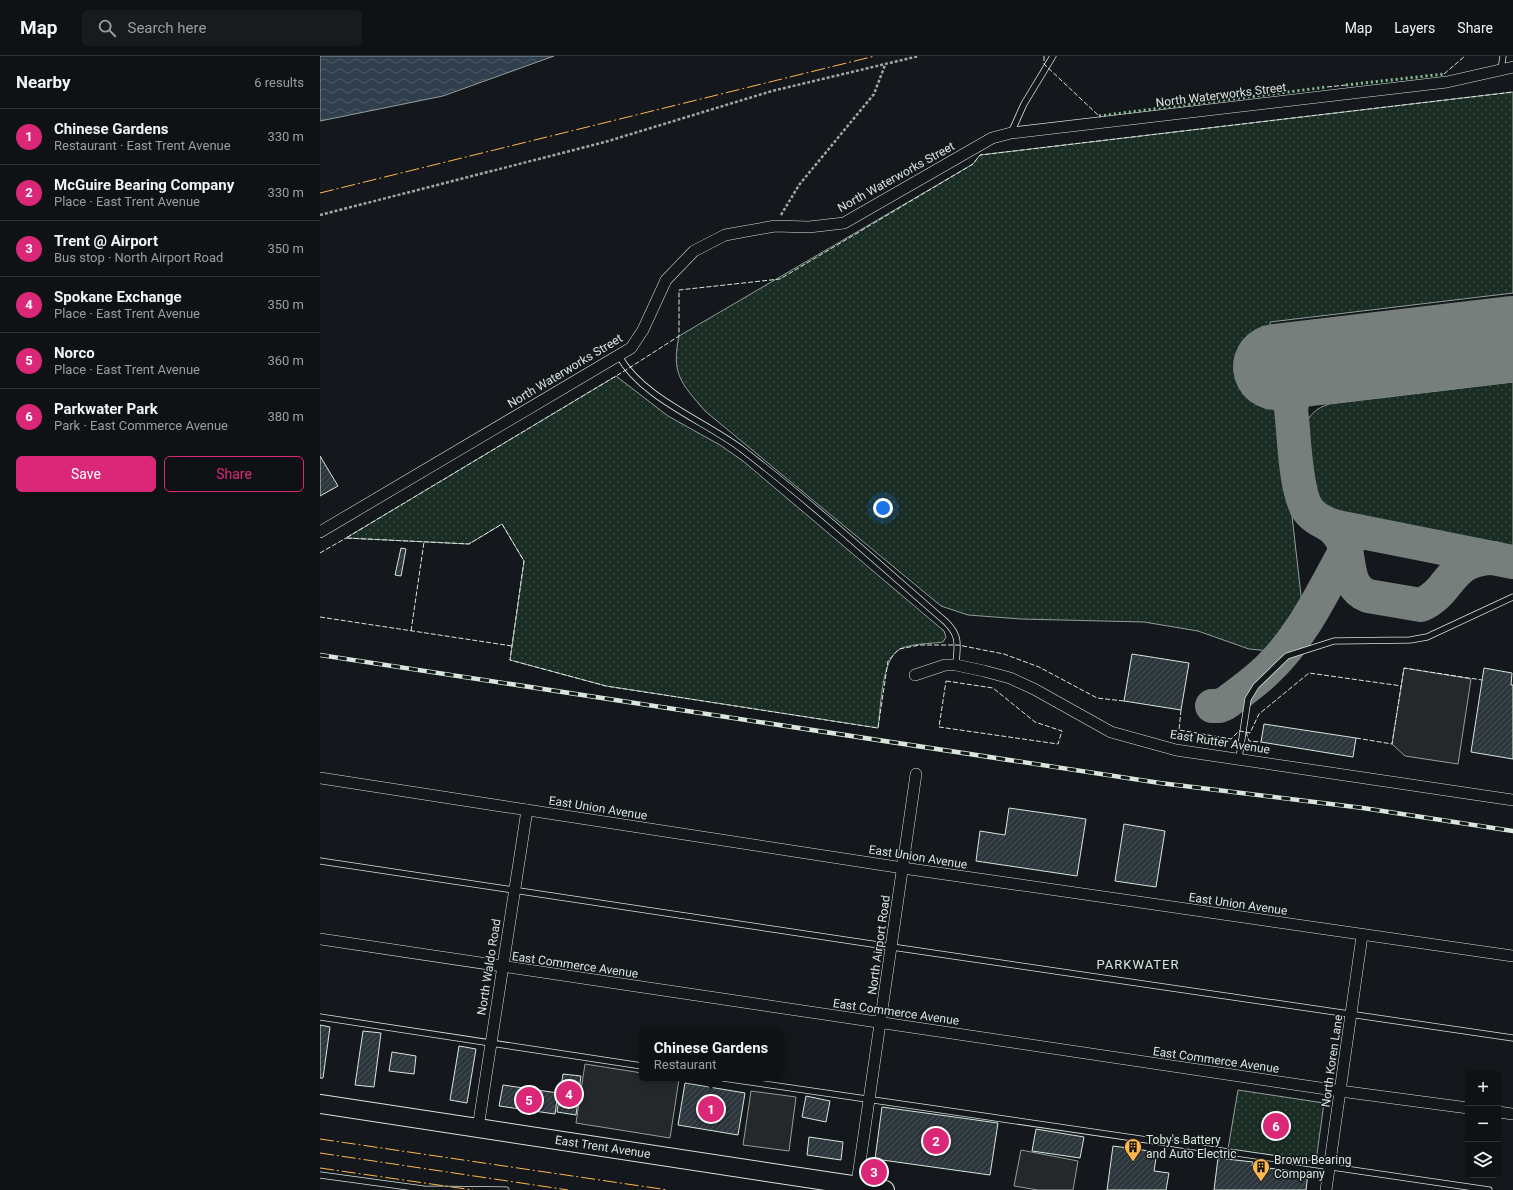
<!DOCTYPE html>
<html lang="en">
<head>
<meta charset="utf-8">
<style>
  body { margin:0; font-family:Roboto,sans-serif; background:#181b1e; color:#f1f3f6 }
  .controls { position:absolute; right:12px; bottom:12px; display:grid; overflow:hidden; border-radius:6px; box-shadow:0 1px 3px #0004 }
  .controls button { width:36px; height:36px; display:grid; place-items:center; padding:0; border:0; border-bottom:1px solid #2f3234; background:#0f1215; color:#f1f3f6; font:20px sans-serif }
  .you { position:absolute; left:563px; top:452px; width:14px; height:14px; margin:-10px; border:3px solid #fff; border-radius:50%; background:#1a73e8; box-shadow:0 0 0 6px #1a73e833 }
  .badge { display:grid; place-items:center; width:26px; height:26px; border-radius:50%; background:#db2777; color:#fff; font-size:13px; font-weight:700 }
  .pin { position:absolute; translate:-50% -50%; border:2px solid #fff; box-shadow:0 1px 4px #0006 }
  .popup { position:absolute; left:319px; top:973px; width:144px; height:52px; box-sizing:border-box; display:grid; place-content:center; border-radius:6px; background:#0f1215; filter:drop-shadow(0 1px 3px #0005); font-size:13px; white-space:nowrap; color:#9b9ea0 }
  .popup b { font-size:15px; color:#f1f3f6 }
  .popup::after { content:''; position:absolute; left:50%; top:100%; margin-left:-8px; border:8px solid transparent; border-top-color:#0f1215 }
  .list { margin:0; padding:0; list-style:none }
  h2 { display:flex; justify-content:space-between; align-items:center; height:52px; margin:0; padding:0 16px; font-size:17px }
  h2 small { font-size:13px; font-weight:400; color:#9b9ea0 }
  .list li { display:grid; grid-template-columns:26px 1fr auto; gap:12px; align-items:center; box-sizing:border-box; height:56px; padding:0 16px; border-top:1px solid #2f3234 }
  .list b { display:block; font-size:15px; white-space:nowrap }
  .list p { margin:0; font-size:13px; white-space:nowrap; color:#9b9ea0 }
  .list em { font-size:13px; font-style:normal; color:#9b9ea0 }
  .actions { display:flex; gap:8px; padding:12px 16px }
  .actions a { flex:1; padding:9px 0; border:1px solid #db2777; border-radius:6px; text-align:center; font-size:14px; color:#db2777 }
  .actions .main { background:#db2777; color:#fff }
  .icon { flex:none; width:22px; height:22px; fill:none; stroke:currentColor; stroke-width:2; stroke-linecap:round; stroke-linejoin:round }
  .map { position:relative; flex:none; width:1193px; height:1134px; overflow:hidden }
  header { display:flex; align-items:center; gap:24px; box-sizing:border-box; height:56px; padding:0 20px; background:#0f1215; border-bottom:1px solid #2f3234 }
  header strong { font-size:19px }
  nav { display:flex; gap:22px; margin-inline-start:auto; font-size:14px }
  .search { width:280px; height:36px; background:#181b1e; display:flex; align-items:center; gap:10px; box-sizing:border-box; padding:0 14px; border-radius:6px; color:#9b9ea0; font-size:15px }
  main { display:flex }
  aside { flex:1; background:#0f1215 }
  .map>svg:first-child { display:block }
</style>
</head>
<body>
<header>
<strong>Map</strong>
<div class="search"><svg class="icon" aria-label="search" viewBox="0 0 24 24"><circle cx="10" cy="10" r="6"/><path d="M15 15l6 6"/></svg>Search here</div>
<nav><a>Map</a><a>Layers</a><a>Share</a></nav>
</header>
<main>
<aside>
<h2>Nearby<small>6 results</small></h2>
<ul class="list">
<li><span class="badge">1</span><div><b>Chinese Gardens</b><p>Restaurant · East Trent Avenue</p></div><em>330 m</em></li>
<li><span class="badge">2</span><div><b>McGuire Bearing Company</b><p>Place · East Trent Avenue</p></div><em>330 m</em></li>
<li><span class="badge">3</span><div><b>Trent @ Airport</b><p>Bus stop · North Airport Road</p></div><em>350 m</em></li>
<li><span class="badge">4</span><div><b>Spokane Exchange</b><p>Place · East Trent Avenue</p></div><em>350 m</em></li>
<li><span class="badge">5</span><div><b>Norco</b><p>Place · East Trent Avenue</p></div><em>360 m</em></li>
<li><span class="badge">6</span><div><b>Parkwater Park</b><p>Park · East Commerce Avenue</p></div><em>380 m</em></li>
</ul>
<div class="actions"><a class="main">Save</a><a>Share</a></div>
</aside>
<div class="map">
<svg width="1193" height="1134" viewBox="0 0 1193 1134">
  <defs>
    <pattern id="grass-dots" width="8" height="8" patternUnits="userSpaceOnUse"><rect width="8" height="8" fill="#1a2d24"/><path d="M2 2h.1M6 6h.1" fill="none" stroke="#3b4b43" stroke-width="1.8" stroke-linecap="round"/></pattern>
    <pattern id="water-waves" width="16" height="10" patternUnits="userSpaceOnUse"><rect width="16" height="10" fill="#2f3f4d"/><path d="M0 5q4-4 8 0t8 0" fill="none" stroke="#4c5b66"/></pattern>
    <pattern id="building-hatch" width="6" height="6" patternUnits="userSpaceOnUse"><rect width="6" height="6" fill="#2c363c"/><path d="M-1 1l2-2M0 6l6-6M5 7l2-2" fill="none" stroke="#4a5358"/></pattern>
  </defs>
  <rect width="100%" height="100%" fill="#14181c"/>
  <g fill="url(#grass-dots)" stroke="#939e99">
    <path d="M1193,36V237L950,266L982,548C977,566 963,581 951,595L929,593L878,575L824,566L701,563L648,559L621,550L385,355C361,327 351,318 359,280L653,108L660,99Z"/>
    <path d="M296,320L348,360L400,389L423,405L624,575L626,581L623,586C610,588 593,587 580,593C561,603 561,652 558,672L286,630L190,604L204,505L182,468L149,488L26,482Z"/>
    <path d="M1193,326V496L1011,460L996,451L992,443L984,372C989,359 996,352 1009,348Z"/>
    <polygon points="918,1034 1004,1047 996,1105 908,1093"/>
  </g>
  <g fill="#24282b" stroke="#939e99">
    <polygon points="1084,612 1151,623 1138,708 1085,700 1072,688"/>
    <polygon points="265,1008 322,1017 322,1022 359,1023 350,1082 256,1067"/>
    <polygon points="431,1035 476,1041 469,1095 423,1089"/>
    <polygon points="701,1094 758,1105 753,1134 718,1134 694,1130"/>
  </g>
  <polygon fill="url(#water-waves)" stroke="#939e99" points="0,0 234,0 123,40 0,65"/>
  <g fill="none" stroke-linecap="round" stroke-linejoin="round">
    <g stroke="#767f7c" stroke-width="34">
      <path d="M1003,306C986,317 974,332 971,353C974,376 975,436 988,454C995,463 1006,468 1017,471L1193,506"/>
      <path d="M1007,468C1040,488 1017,528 1048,540L1101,549C1133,535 1128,502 1174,502"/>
      <path d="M892,650H899L906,647C920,636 935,626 947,614C983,580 1003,535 1027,492"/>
    </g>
    <polyline stroke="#767f7c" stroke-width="86" points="956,311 1193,283"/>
  </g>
  <g fill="url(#building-hatch)" stroke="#d8e6dc">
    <polygon points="0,400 18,430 0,440"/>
    <polygon points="81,492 86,493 81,520 75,519"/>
    <polygon points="812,598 869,607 861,654 804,645"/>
    <polygon points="1164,612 1192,617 1191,629 1193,629 1193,703 1151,696"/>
    <polygon points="944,668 1036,682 1033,701 941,686"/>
    <polygon points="689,752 766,763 757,820 656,805 660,775 685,779"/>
    <polygon points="804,768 845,775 836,831 795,825"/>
    <polygon points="0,969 10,971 3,1022 0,1022"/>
    <polygon points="43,975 61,977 54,1031 35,1029"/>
    <polygon points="139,990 156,993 147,1047 130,1044"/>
    <polygon points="72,996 96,1000 94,1018 69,1015"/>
    <polygon points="243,1018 261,1020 256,1059 237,1056"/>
    <polygon points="365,1027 425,1037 418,1079 358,1069"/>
    <polygon points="183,1029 238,1037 235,1058 179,1050"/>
    <polygon points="486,1040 510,1045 506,1066 482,1061"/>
    <polygon points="562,1051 678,1067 670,1119 555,1103"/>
    <polygon points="716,1073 764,1081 760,1102 712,1095"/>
    <polygon points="489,1081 523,1086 521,1104 487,1099"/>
    <polygon points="793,1090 837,1096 834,1115 849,1117 846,1134 787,1134"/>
    <polygon points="898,1102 933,1106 932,1110 988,1117 986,1134 894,1134"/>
  </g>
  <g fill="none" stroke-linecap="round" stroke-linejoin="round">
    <defs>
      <g id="service">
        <polyline points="1181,14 1183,0"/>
        <polyline points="691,77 704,48 733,0"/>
        <path d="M299,300C322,342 385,365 423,394C493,448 559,508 626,566C641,581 637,589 636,609"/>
        <polyline points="919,702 928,643 936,630 967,600 1014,585 1090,584 1107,581 1193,541"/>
        <polyline points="0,805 572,891 1193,982"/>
        <polyline points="0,961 322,1010"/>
        <polyline points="403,1022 1169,1134"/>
        <polyline points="0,1119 103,1133 186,1134"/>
      </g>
      <g id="minor">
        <polyline points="0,476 311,292 323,274 346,224 374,195 405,179 455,170 489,171 524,167 672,82 691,77 1127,26 1193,11"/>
        <polyline points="595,619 625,609 636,609 664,615 690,622 714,633 791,676 856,694 1193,744"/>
        <polyline points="0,722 583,812 1193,900"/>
        <polyline points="0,883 1020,1035 1148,1052"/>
        <polyline points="1178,1056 1193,1058"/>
        <polyline points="158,1072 207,754"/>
        <polyline points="536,1134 596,718"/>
        <polyline points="1006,1134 1042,880"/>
      </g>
      <g id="primary">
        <path id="s1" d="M0,1048L565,1134"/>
      </g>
    </defs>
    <use href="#service" stroke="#d8e6dc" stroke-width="7"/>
    <use href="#minor" stroke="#d8e6dc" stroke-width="12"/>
    <use href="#primary" stroke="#d8e6dc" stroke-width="20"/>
    <g stroke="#9da8a2" stroke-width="2.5" stroke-dasharray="3 2" stroke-linecap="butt">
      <polyline points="0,159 285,86 452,35 599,0"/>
      <polyline points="461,159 479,129 554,38 565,9"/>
    </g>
    <use href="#service" stroke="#14181c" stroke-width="5.5"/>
    <use href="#minor" stroke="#14181c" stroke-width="11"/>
    <use href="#primary" stroke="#14181c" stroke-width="18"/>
    <defs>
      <polyline id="rail" points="0,599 840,727 1043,752 1193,775"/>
    </defs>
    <use href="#rail" stroke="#d8e6dc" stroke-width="4.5"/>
    <use href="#rail" stroke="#14181c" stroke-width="3" stroke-dasharray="9" stroke-linecap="butt"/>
    <g stroke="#8ac095" stroke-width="3" stroke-dasharray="2 3" stroke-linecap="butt">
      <polyline points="1026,29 1124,18"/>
      <polyline points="779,60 1007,31"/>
    </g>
    <g stroke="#d8e6dc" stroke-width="1" stroke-dasharray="5 2" stroke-linecap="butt">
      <polyline points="724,0 724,8 779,60"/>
      <polyline points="1124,18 1145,0"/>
      <polyline points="1007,31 1026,29"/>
      <polyline points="0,497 26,482"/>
      <polyline points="0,561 192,590"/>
      <polyline points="91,575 104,486"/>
      <polygon points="626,625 673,632 715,666 742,675 738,688 619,671"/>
      <polyline points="804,645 777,642 719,611 684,598 638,589 600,589 579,593 568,605 558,672 286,630 190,604 204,505 182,468 149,488 26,482 306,314 359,280 359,234 460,223 653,108 660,99 1193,36"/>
      <polyline points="861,654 859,674 911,683 919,675 926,676 929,685 941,686"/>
      <polyline points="926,676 930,677 939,658 989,617 1082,630"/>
      <polyline points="1036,682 1072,688 1084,612 1162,624"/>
    </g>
    <g stroke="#ffb74d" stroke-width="1" stroke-dasharray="14 3 2 3" stroke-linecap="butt">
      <polyline points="0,137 555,0"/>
      <polyline points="0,1083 348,1134"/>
      <polyline points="0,1097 248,1134"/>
      <polyline points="0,1112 153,1134"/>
    </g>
  </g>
  <defs>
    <symbol id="building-pin" viewBox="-11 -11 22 30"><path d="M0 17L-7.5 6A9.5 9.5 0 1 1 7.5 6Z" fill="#ffb74d" stroke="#14181c"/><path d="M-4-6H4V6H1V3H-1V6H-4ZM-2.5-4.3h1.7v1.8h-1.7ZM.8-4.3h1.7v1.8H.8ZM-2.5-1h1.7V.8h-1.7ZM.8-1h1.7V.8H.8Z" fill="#111"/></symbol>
  </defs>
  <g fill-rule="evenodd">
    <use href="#building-pin" x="803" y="1081" width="20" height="27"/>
    <use href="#building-pin" x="931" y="1101" width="20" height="27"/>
  </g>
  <g text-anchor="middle" stroke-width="3" stroke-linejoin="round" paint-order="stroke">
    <g font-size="12" fill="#d8e6dc" stroke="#14181c">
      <text transform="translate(901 39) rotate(-7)" y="4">North Waterworks Street</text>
      <text transform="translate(576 121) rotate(-29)" y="4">North Waterworks Street</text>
      <text transform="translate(245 315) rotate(-31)" y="4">North Waterworks Street</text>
      <text transform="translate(900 686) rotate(9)" y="4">East Rutter Avenue</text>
      <text transform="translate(278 752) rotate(9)" y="4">East Union Avenue</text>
      <text transform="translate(598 801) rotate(9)" y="4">East Union Avenue</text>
      <text transform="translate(918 848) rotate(8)" y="4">East Union Avenue</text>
      <text transform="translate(559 889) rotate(-82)" y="4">North Airport Road</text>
      <text transform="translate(255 909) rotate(8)" y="4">East Commerce Avenue</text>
      <text transform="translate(169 911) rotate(-81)" y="4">North Waldo Road</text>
      <text transform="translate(576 956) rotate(8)" y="4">East Commerce Avenue</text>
      <text transform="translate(896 1004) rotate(8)" y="4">East Commerce Avenue</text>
      <text transform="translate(1012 1005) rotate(-82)" y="4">North Koren Lane</text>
      <text dy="4" stroke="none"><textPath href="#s1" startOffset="286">East Trent Avenue</textPath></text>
    </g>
    <g font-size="12" fill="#d8e6dc" stroke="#14181c" text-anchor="start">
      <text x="826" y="1088">Toby's Battery<tspan x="826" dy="14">and Auto Electric</tspan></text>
      <text x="954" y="1108">Brown Bearing<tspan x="954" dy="14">Company</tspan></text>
    </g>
    <g font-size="13" letter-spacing="1" fill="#d8e6dc" stroke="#14181c">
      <text x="818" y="913">PARKWATER</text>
    </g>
  </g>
</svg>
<div class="controls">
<button>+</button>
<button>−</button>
<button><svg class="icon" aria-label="layers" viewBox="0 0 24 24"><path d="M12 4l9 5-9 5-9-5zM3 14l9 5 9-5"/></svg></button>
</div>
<div class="you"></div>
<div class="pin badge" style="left:391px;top:1053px">1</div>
<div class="popup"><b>Chinese Gardens</b>Restaurant</div>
<div class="pin badge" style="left:616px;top:1085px">2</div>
<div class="pin badge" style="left:554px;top:1116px">3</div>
<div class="pin badge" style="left:249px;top:1038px">4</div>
<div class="pin badge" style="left:209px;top:1044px">5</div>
<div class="pin badge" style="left:956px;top:1070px">6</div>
</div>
</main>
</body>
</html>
